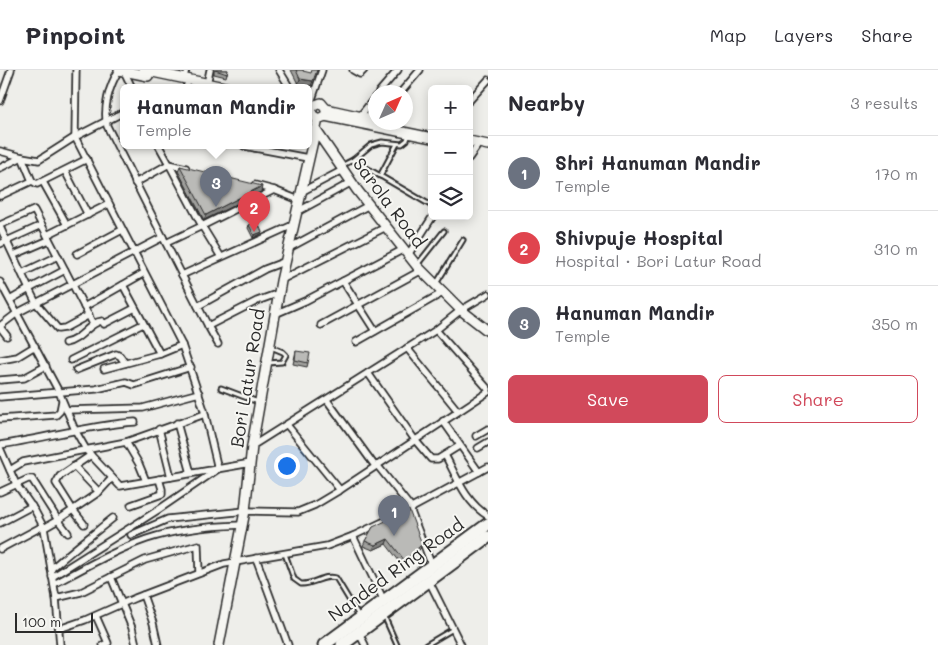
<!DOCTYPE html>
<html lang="en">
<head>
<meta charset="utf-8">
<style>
  body { margin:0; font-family:Mali,sans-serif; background:#f2f2f3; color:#2b2b33 }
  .controls { position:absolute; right:15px; top:15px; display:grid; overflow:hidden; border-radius:8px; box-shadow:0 2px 12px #0003 }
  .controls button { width:45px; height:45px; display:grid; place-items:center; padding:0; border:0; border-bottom:1px solid #e1e1e2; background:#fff; color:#2b2b33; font:25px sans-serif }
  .compass { position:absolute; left:368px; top:15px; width:45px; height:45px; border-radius:50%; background:#fff; box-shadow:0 2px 12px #0003; rotate:45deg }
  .scale { position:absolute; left:15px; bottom:12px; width:78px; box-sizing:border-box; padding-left:5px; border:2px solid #2b2b2b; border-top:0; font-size:14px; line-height:18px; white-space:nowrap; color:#2b2b2b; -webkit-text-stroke:4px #f6f6f2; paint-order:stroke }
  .you { position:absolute; left:286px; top:395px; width:18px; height:18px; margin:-12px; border:4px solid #fff; border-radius:50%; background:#1a73e8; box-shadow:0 0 0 8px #1a73e833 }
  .badge { display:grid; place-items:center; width:32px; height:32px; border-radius:50%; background:#d1495b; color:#fff; font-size:16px; font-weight:700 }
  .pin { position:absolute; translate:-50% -41px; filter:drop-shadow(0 1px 2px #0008) }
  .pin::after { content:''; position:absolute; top:26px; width:18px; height:15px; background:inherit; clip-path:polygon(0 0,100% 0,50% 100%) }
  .popup { position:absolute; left:120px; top:14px; width:192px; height:65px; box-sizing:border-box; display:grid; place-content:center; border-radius:8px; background:#fff; filter:drop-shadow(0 1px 4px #0005); font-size:16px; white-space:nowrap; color:#7c7c81 }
  .popup b { font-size:19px; color:#2b2b33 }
  .popup::after { content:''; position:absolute; left:50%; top:100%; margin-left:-10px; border:10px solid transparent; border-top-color:#fff }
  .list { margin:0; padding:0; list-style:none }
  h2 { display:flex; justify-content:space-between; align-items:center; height:65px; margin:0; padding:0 20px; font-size:21px }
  h2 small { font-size:16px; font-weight:400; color:#7c7c81 }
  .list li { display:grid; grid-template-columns:32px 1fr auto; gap:15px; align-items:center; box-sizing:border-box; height:75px; padding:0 20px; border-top:1px solid #e1e1e2 }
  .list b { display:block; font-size:19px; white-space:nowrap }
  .list p { margin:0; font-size:16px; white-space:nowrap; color:#7c7c81 }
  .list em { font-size:16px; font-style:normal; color:#7c7c81 }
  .actions { display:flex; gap:10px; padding:15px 20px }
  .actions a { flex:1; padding:11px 0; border:1px solid #d1495b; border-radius:8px; text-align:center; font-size:18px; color:#d1495b }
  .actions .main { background:#d1495b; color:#fff }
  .icon { flex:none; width:28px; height:28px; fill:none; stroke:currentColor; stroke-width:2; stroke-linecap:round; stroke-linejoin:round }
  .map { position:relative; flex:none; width:488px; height:575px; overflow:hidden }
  header { display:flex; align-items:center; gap:30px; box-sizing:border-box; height:70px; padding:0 25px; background:#fff; border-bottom:1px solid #e1e1e2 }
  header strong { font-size:24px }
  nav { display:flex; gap:28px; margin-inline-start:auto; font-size:18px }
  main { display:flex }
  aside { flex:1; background:#fff }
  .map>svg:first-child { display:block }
</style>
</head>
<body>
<header>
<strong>Pinpoint</strong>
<nav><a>Map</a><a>Layers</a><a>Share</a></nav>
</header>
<main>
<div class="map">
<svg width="488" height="575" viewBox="0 0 488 575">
  <rect width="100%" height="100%" fill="#eeeeea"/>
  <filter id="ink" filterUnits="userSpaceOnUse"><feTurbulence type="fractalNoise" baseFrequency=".02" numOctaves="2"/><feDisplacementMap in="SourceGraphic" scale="10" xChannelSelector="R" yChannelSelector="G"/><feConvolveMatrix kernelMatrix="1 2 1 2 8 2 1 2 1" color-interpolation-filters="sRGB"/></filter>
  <g filter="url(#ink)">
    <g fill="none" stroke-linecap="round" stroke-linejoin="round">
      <defs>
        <g id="lane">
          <polyline points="185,8 187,0"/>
          <polyline points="353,90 432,136"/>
          <polyline points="341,96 353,90 371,75 382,72 402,74 407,70 409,64"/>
          <polyline points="380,106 397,74"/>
          <polyline points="417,195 444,161"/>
          <polyline points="436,214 463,170"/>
          <polyline points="268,293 282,292 286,285 283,282 271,277"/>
          <polyline points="221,318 258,332"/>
          <path d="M285,484L294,509L301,514C313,515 324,504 336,508L359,546"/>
          <polyline points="385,548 397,575"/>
          <polyline points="426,575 453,559"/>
        </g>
        <g id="street">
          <path d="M119,0C109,16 103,38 107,56L182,205L295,154"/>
          <polyline points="279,0 290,18"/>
          <polyline points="353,0 360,4 364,0"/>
          <polyline points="124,1 132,18"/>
          <polyline points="207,14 210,0"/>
          <polyline points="186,18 187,15"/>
          <polyline points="379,22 398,0"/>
          <polyline points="401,22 420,0"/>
          <polyline points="0,31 11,0"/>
          <polyline points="469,31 488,10"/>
          <polyline points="310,35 322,0"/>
          <polyline points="360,46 376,26"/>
          <polyline points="159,76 169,94 186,98"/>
          <polyline points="244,76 255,78"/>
          <polyline points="255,76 255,78 308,88"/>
          <polyline points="0,81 22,87"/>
          <polyline points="469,88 476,78"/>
          <polyline points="0,98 22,87"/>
          <polyline points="65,101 88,145"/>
          <polyline points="32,111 37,114 87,89"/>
          <polyline points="43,112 67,155"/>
          <polyline points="135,113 169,94 202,156 274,120"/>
          <polyline points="255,115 274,120 299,130"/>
          <polyline points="301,122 343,100"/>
          <polyline points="0,126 32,111 22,87 39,90 75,67 124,42"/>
          <polyline points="297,142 352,112"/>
          <polyline points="0,155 34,140 93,254"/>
          <polyline points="0,157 29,219 65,200"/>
          <polyline points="47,165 109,134"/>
          <polyline points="166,173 202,156 221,187"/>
          <polyline points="0,174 42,155"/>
          <polyline points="289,178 369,135"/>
          <polyline points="77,184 122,160"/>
          <polyline points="14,185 49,170"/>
          <polyline points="408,185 433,146"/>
          <polyline points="22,203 58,186"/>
          <polyline points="182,205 208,256 257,231 279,223"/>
          <polyline points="281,210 386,157"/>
          <polyline points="343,211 375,261"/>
          <polyline points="0,212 59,322 75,360 87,381 120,416 251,393"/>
          <polyline points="123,215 160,284"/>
          <polyline points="10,230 29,219 36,233 58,259 65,258 89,245"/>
          <polyline points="198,236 265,199 286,191"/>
          <polyline points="84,237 144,203"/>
          <polyline points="275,244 305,231 404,179"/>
          <polyline points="321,255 422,200"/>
          <polyline points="0,256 17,243 163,167"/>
          <polyline points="208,256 218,274"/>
          <polyline points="0,257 7,266"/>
          <polyline points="436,260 488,319"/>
          <polyline points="356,272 444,222"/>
          <path d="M65,273C82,270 89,252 102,251L104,254L135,238"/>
          <polyline points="407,278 458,341"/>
          <polyline points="0,290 17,287 35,276"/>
          <polyline points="71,290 143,254"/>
          <polyline points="104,299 160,284 182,275"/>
          <polyline points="76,300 116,284 120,286 125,293"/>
          <polyline points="368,303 415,370 431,389 438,389 459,376"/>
          <polyline points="0,310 24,308 46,296"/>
          <polyline points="0,327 96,319 126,312 134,315 191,297"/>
          <polyline points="327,330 375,396"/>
          <polyline points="66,340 143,338 199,323"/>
          <polyline points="0,349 56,345 60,341 62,331"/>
          <polyline points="443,351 479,402"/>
          <polyline points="177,353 191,403"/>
          <polyline points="287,355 340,420"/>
          <polyline points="159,359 171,407"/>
          <polyline points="476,366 488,359"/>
          <polyline points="126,372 139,394 146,411"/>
          <path d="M0,375C45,368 90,355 135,352"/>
          <polyline points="252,376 436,260 461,240 488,224"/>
          <polyline points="0,378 16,414 35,441 44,458 56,528 60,575"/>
          <polyline points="478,378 488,372"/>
          <path d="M445,385C457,407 465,432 488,446"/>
          <polyline points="377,395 412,439"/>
          <polyline points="74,396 99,422"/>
          <polyline points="10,400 23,392 126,372 205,344"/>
          <polyline points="0,422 28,409 32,409 58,450 99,422 112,408"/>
          <polyline points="131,435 162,424 162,419 159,409"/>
          <polyline points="0,453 32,436"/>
          <polyline points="84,454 73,440 56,413 60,406 91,385"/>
          <polyline points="44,458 58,450 68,463"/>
          <polyline points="131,465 168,449 245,441 298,442 315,435 340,420 488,322"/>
          <polyline points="353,466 384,531"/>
          <polyline points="0,479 43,456"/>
          <polyline points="256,488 288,575"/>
          <polyline points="432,496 410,439 488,397"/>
          <path d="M51,499C71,481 92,465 113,448"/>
          <polyline points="52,507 158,440 218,399 204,340 182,275 75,67 76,0"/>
          <polyline points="111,507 132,558 136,575"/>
          <polyline points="429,511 461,575"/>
          <path d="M54,514C84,498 115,480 147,469C177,459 211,456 242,455"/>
          <polyline points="143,525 153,553 158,575"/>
          <polyline points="56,528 81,522 145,490 198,475 199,503"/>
          <polyline points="96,546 108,573 103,575"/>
          <polyline points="59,559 85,550 135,528 224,494 327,476 353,466 410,439"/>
          <polyline points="359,563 365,575"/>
        </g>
        <polyline id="secondary" points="315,59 357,120 417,196 461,240 488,261"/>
        <g id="primary">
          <polyline points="119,0 148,6"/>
          <polyline points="143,0 229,18"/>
          <polyline points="326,39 376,50"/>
          <polyline points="308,42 318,49 325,46 432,68"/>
          <polyline points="311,42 313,36 321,33 326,39 326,45"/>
          <polyline points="469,71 488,75"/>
          <polyline points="219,575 245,441 252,376 281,211 318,49"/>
        </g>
        <g id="highway">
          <polyline points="324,575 488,454"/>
          <polyline points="342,575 488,467"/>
        </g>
      </defs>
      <use href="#lane" stroke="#2b2b2b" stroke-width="7"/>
      <use href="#street" stroke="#2b2b2b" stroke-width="9"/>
      <use href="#secondary" stroke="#2b2b2b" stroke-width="12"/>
      <use href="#primary" stroke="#2b2b2b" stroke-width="12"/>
      <use href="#highway" stroke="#2b2b2b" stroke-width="15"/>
      <use href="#lane" stroke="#f6f6f2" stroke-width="3"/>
      <use href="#street" stroke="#f6f6f2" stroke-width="5.5"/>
      <use href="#secondary" stroke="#f6f6f2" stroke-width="9"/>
      <use href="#primary" stroke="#f6f6f2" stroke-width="9"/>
      <use href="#highway" stroke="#f6f6f2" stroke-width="11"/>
    </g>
    <g fill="#a0a09d" stroke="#2b2b2b">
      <polygon points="214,0 228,0 226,7 214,4"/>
      <polygon points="291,0 303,0 311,16 298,14"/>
      <polygon points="180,96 261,122 204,150 178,101"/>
      <polygon points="249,155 262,162 261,164 253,168 248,158"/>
      <polygon points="296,281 308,293 307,297 293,294"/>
      <polygon points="373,457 420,479 403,496 386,474 373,480 363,476 365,471"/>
    </g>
    <g fill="#828280" stroke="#2b2b2b">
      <polygon points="300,9 313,11 311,16 298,14"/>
      <polygon points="262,116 261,122 204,150 206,145"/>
      <polygon points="262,162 261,164 253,168 254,165"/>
      <polygon points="388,469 386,474 373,480 375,475"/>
      <polygon points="422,474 420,479 403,496 405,491"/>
    </g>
    <g fill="#babab7" stroke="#2b2b2b">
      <polygon points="215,0 228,0 227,4"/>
      <polygon points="296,0 303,0 303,1 311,3 312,0 317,0 313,11 300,9"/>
      <polygon points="180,96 262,116 206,145"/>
      <polygon points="257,151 262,162 254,165 249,155"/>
      <polygon points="296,281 310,283 308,293 295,290"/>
      <polygon points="409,440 422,474 405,491 388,469 375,475 365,471 373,457"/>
    </g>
  </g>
  <g text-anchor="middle" stroke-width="4" stroke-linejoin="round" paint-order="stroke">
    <g font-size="18" fill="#2b2b2b" stroke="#f6f6f2">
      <text transform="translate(389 133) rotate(53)" y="6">Sarola Road</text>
      <text transform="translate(248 308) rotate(-81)" y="6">Bori Latur Road</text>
      <text transform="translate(396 500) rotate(-36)" y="6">Nanded Ring Road</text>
    </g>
  </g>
</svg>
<div class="controls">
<button>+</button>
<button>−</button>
<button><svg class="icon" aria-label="layers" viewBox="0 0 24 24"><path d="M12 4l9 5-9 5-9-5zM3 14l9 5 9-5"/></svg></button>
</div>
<svg class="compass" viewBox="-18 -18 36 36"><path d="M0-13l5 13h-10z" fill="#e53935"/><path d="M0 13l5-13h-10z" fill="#7c7c81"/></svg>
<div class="scale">100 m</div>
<div class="you"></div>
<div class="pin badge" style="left:394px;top:466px;background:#6b7280">1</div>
<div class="pin badge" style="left:254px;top:162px;background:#e0444e">2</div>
<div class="pin badge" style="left:216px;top:137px;background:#6b7280">3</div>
<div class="popup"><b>Hanuman Mandir</b>Temple</div>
</div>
<aside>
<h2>Nearby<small>3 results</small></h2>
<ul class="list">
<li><span class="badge" style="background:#6b7280">1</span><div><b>Shri Hanuman Mandir</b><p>Temple</p></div><em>170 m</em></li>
<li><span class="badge" style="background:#e0444e">2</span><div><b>Shivpuje Hospital</b><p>Hospital · Bori Latur Road</p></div><em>310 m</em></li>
<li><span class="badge" style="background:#6b7280">3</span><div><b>Hanuman Mandir</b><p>Temple</p></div><em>350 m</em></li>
</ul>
<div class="actions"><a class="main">Save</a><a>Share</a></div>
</aside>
</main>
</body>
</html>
